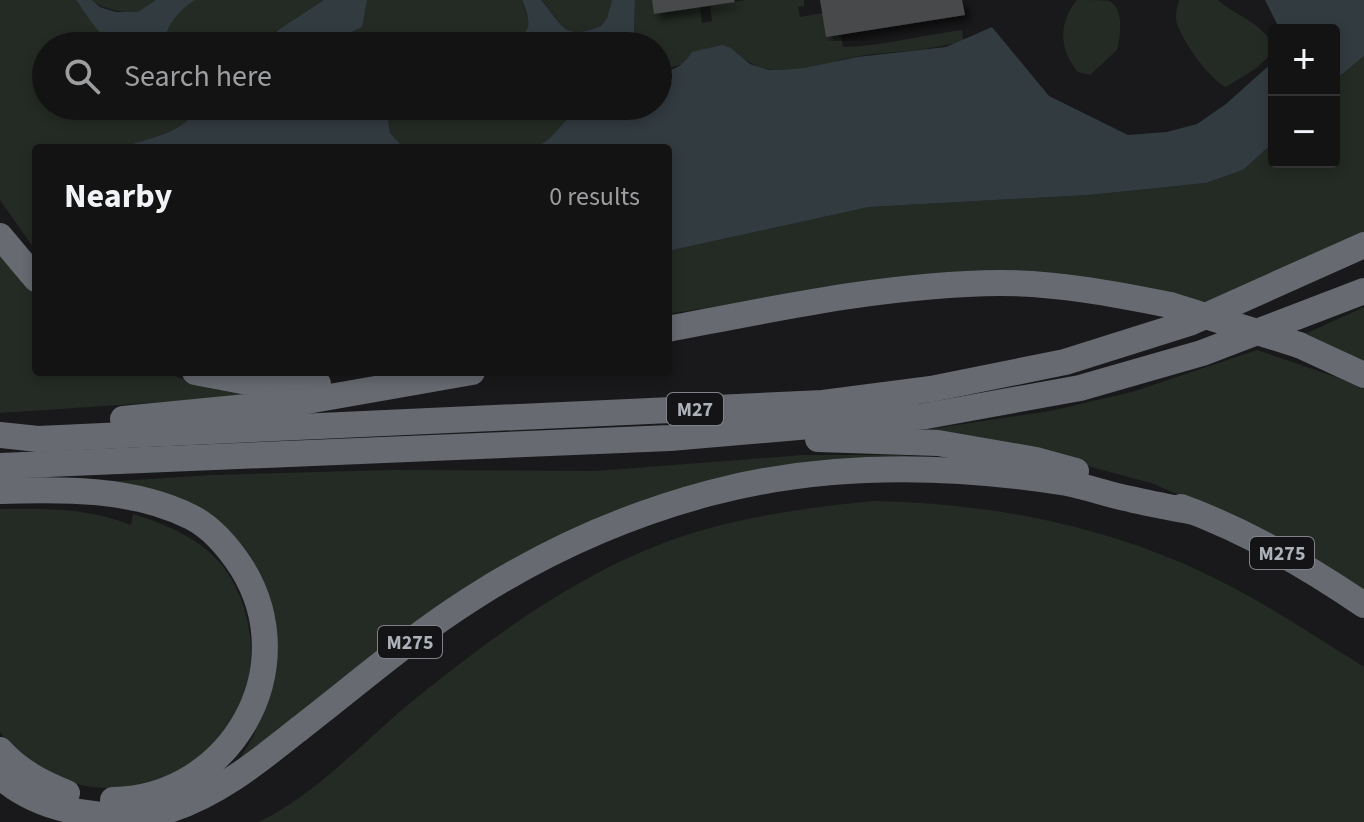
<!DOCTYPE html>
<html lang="en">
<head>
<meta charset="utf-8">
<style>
  body { margin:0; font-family:"Source Sans 3",sans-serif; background:#202022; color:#f1f3f6 }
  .controls { position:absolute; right:24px; top:24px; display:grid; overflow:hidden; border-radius:8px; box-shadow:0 4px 12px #0003 }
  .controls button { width:72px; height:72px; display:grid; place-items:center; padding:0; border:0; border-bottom:2px solid #323234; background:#131314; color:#f1f3f6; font:40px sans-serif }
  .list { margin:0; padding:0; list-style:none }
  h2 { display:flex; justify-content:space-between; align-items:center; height:104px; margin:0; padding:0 32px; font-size:34px }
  h2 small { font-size:26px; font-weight:400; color:#9d9ea0 }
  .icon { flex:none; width:44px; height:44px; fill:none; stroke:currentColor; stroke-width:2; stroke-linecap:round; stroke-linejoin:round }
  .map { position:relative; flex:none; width:1364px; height:822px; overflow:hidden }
  .search { position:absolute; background:#131314; box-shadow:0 4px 12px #0003; left:32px; top:32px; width:640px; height:88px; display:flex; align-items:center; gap:20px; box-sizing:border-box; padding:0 28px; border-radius:44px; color:#9d9ea0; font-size:30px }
  .panel { position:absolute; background:#131314; box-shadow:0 4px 12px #0003; left:32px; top:144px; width:640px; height:232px; border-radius:8px }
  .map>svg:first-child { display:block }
</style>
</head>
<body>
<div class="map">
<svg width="1364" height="822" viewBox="0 0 1364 822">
  <defs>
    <filter id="shadow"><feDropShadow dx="5.5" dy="5.5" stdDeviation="4" flood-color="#0009"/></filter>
  </defs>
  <rect width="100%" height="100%" fill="#19191b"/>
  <g fill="#242b24">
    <path d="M0,0H76C88,18 100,36 119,46H46V106H198C183,134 156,136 128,146L130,148H36V251L0,200Z"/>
    <path d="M92,0H336L272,33L254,46H164L167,30L175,17C152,14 108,15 92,0Z"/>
    <polygon points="363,0 522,0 530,25 526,32 519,37 481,38 459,46 319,46 335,40"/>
    <path d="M541,0H612L607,18L601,26C562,42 563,23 541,0Z"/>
    <path d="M635,0H652L655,14L700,7L702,23L712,21L710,6L746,0H804V6L798,7L800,17L822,13L841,35L843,47C883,46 922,35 962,30L963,41C930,51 894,51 859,56C830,61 797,75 768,69C753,67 743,58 731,48L658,72V46H637L634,38Z"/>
    <path d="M1077,0C1086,0 1101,0 1109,1C1125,8 1120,38 1117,50L1090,75L1078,72C1059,50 1058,22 1077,0Z"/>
    <path d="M1179,0H1218C1235,16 1271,26 1274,52L1255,69L1226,87C1210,80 1179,38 1176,19C1175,14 1178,5 1179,0Z"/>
    <polygon points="1364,56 1364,234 1220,305 1122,284 994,272 912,275 668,314 668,251 869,207 1089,195 1206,183 1243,170 1274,142 1274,162 1334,162 1334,81"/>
    <polygon points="267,106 370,106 357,117 323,111 289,112"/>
    <polygon points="392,106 579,106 550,138 536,148 404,148 390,133 387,112"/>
    <polygon points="0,249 36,290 36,372 165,372 180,378 267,395 0,413"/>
    <polygon points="1364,307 1364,362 1303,335"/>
    <polygon points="1257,350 1342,379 1364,389 1364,596 1230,518 1154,484 1051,456 897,434 1050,411 1132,392"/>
    <polygon points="803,455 910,455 815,465 607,517 233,770 253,737 273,685 276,619 254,567 221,525 88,483 212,475 393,470 595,471"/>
    <path d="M875,501C988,503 1104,525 1206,574C1261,600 1313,635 1364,667V822H258C314,797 367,738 415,699C492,637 573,577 666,542C729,518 808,507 875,501Z"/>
    <path d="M0,509C45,508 89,508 131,525L133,514C167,525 203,539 225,569C260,618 260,693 222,740C216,747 206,753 198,759C137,806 46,796 0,732Z"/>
  </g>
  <g fill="#323b40">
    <path d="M76,0H92L100,7L116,12H138L156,0H195C179,10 165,26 164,46C150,46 132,49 119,46C103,42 85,13 76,0Z"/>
    <polygon points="324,0 367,0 362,27 319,46 254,46"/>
    <path d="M522,0H541C562,23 562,42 601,26L607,18L612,0H635L634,38L637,46H459C467,43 476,39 484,38C515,34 541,44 522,0Z"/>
    <polygon points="1265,0 1364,0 1364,56 1334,81 1334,30 1280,30"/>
    <path d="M992,27L1049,96L1128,135L1167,132L1197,124L1226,104L1274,61V142L1243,170L1206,183L1089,195L869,207L668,251V148H536L550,138L579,106H658V73C675,70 683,66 692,52L722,45L731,48L750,64L769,70H782L804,68L857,57L946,47Z"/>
    <path d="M198,106H267L289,112L323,111L357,117L370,106H392L387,113L390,133L404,148H130L127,146C155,136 183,134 198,106Z"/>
  </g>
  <g fill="#46484b" filter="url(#shadow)">
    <polygon points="652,0 734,0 735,2 654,14"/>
    <polygon points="820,0 962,0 965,15 826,37"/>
  </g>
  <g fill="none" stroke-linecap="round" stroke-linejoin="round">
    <g stroke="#676a71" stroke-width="26">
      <polyline points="0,236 36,279"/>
      <path d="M668,329C778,308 888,284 1001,283C1057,283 1115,294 1170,305"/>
      <polyline points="1299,345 1364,375"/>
      <polyline points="195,372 258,384 318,384"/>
      <polyline points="123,419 307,401 472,372"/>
      <polyline points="0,435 38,439 823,403 931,389 1065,362 1192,322 1364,245"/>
      <polyline points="818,439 938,443 1036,460 1076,471"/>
      <polyline points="0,466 670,438 926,416 1080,388 1202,353 1364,291"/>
      <path d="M0,491C63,489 134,488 191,517C213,528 229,548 242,568C305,670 230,798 113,800"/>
      <path d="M1181,507C1247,531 1307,566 1364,605"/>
      <path d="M0,750C19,771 40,782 67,793"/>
      <path d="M0,776C41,814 112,822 166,811C216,796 259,761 299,729C356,685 411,637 471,599C544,552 627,515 710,493C827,462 948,464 1067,483C1088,487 1109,495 1130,499C1151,504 1173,508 1194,512"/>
    </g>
    <polyline stroke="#676a71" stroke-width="26" points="1170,305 1299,345"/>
  </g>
  <g text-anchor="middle" stroke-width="6" stroke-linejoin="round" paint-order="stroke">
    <g fill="#141416" stroke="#7f8389" stroke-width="2">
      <rect x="667" y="393" width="56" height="32" rx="6"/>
      <rect x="1250" y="537" width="64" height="32" rx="6"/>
      <rect x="378" y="626" width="64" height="32" rx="6"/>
    </g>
    <g font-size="20" font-weight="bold" fill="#adb2ba">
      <text x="695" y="416">M27</text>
      <text x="1282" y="560">M275</text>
      <text x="410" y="649">M275</text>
    </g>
  </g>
</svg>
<div class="controls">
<button>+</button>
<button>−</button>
</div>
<div class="search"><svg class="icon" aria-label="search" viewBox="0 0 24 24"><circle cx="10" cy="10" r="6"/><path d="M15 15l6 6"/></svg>Search here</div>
<section class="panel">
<h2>Nearby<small>0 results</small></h2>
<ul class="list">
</ul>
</section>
</div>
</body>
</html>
